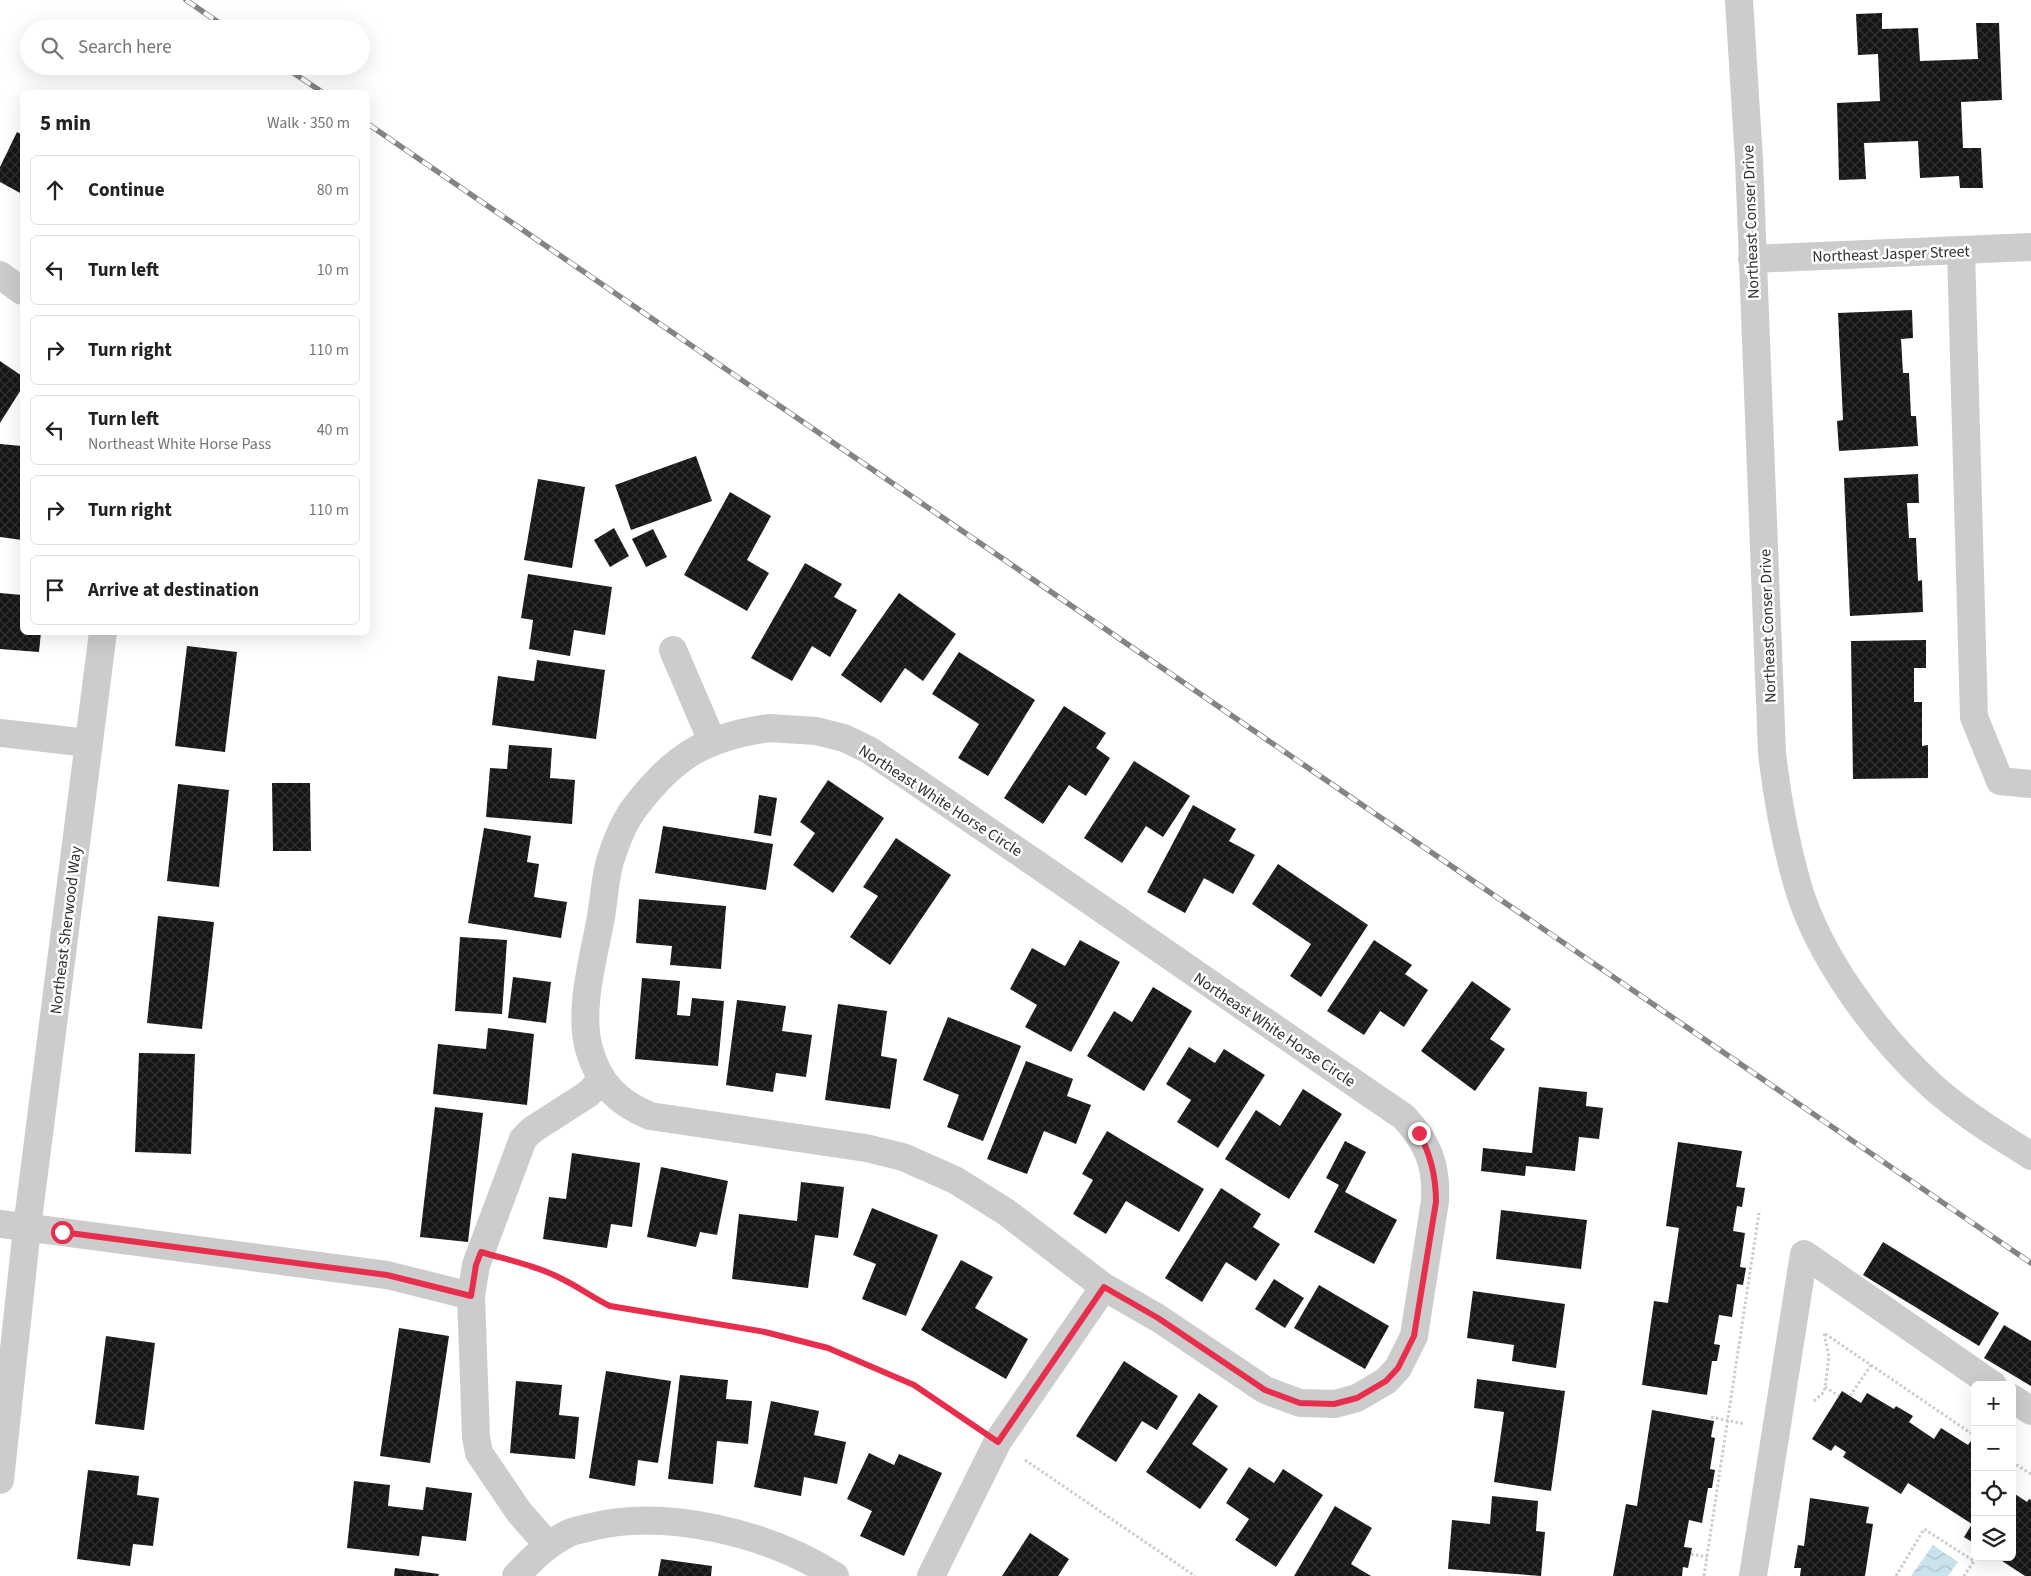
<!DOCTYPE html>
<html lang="en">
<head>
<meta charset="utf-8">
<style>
  body { margin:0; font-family:"Source Sans 3",sans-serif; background:#f2f2f2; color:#222 }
  .controls { position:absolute; right:15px; bottom:15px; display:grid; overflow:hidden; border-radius:8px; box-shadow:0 5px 20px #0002 }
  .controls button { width:45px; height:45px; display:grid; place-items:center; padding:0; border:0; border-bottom:1px solid #e0e0e0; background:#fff; color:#222; font:25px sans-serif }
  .stop { position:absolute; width:15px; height:15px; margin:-11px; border:4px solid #e72f4d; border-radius:50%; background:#fff }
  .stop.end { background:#e72f4d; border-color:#fff; box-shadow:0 1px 5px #0008 }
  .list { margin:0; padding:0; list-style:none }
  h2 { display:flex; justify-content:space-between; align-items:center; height:65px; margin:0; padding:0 20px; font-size:21px }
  h2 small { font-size:16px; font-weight:400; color:#767676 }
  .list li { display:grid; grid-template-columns:32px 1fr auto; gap:15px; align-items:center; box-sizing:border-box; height:70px; margin:0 10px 10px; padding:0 10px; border:1px solid #e0e0e0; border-radius:8px }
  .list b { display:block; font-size:19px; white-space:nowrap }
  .list p { margin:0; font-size:16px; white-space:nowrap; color:#767676 }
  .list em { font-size:16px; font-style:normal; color:#767676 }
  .icon { flex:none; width:28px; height:28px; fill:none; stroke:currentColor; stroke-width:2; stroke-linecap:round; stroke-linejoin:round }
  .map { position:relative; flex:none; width:2031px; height:1576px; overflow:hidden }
  .search { position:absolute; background:#fff; box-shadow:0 5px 20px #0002; left:20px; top:20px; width:350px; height:55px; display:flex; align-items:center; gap:12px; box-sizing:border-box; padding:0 18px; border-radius:28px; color:#767676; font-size:19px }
  .panel { position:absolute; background:#fff; box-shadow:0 5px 20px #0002; left:20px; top:90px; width:350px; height:545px; border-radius:8px }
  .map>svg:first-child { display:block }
</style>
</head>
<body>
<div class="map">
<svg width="2031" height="1576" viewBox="0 0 2031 1576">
  <defs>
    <pattern id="water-waves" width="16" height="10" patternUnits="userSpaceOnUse" patternTransform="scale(1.25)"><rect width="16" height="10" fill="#c9e2ec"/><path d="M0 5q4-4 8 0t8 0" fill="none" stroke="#adc2cb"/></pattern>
    <pattern id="building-cross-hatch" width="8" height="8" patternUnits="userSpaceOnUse" patternTransform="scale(1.25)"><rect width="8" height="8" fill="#161616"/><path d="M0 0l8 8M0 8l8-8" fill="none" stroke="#303030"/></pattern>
  </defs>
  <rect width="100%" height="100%" fill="#fff"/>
  <polygon fill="url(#water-waves)" points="1933,1545 1958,1562 1948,1576 1911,1576"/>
  <g fill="url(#building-cross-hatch)">
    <polygon points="1882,13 1882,29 1918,28 1920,61 1978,59 1976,23 1999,23 2002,100 1961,102 1963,148 1981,148 1983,188 1960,188 1959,176 1920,178 1918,141 1864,143 1866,179 1839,180 1837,103 1880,101 1878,54 1858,55 1856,14"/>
    <polygon points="17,132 22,135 22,194 0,182 0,167"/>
    <polygon points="1912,310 1913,338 1901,339 1903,373 1909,373 1911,416 1916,416 1918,446 1839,451 1837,421 1843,420 1838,313"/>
    <polygon points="0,361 22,376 22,388 0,423"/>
    <polygon points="0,444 22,446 22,540 0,537"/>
    <polygon points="696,456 712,501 631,530 615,485"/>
    <polygon points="1918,474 1919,503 1907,503 1909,538 1916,538 1918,581 1922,580 1923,612 1850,616 1844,478"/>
    <polygon points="538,479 585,487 572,568 524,560"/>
    <polygon points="730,492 771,516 747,560 769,573 747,611 684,575"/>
    <polygon points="614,528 629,556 610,567 594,540"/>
    <polygon points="653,529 667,557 646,567 632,539"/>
    <polygon points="805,563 842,584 834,597 857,610 830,657 812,646 792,681 751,658"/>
    <polygon points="528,574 612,587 605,635 574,630 570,656 529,649 533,620 521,618"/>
    <polygon points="0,593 22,595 22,632 41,632 39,652 0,649"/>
    <polygon points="899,593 956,634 923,681 905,668 881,703 841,675"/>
    <polygon points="1926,640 1926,668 1914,668 1914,702 1922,702 1922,746 1928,745 1928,778 1853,779 1851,641"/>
    <polygon points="187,646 237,652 225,752 175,746"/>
    <polygon points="959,652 1035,700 988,776 958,758 979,724 932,694"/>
    <polygon points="537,660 605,670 596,739 492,725 498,676 534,681"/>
    <polygon points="1064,706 1106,733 1096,748 1110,758 1086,796 1069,785 1043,824 1004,798"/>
    <polygon points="509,745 552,748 550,778 575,780 572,824 486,817 490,768 507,769"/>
    <polygon points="1134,761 1190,796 1163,837 1146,826 1122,863 1084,838"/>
    <polygon points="828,780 884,818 833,893 793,865 815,833 800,822"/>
    <polygon points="272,783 310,783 311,851 273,851"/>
    <polygon points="178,784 229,790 219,887 167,881"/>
    <polygon points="759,795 777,798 771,836 754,833"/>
    <polygon points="1193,805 1236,829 1229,841 1255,855 1233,894 1204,878 1185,913 1147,892"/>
    <polygon points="663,826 773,844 766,890 655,873"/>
    <polygon points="484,828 531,836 527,862 539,864 534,897 567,902 561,938 468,923"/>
    <polygon points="896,838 951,875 890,965 850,937 878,896 863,887"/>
    <polygon points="1278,864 1368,925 1321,997 1290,976 1311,944 1252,904"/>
    <polygon points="639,899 726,906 721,969 670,965 672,946 636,943"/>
    <polygon points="158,916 214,922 202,1029 147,1023"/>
    <polygon points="460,937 507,940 502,1014 455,1011"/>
    <polygon points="1080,940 1120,962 1071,1052 1025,1027 1037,1005 1010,989 1032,948 1065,966"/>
    <polygon points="1374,940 1412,965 1405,974 1428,990 1404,1027 1380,1011 1364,1035 1327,1011"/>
    <polygon points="513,977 551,982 546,1023 508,1018"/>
    <polygon points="642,978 680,981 677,1015 690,1016 692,998 724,1001 718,1066 635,1059"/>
    <polygon points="1472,981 1511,1009 1490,1039 1505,1049 1475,1091 1421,1051"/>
    <polygon points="1153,987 1192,1011 1144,1091 1087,1056 1114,1011 1132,1022"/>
    <polygon points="737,1000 786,1006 782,1031 812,1035 806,1077 776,1073 773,1092 726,1085"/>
    <polygon points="838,1004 887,1011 881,1056 897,1059 890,1109 825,1100"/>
    <polygon points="948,1017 1021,1046 983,1141 947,1127 959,1095 923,1080"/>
    <polygon points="488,1028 534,1034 527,1105 433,1094 438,1044 486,1049"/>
    <polygon points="1189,1047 1215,1063 1224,1049 1265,1075 1218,1148 1177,1122 1191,1100 1166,1084"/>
    <polygon points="139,1053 195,1054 191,1154 135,1152"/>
    <polygon points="1026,1061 1073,1079 1067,1096 1091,1105 1076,1144 1044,1131 1027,1174 987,1159"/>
    <polygon points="1539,1087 1587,1092 1586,1106 1603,1108 1599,1139 1579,1137 1575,1171 1526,1166 1525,1176 1481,1171 1483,1148 1532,1153"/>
    <polygon points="1303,1089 1342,1114 1289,1199 1225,1159 1256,1110 1280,1126"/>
    <polygon points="435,1107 483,1113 468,1242 420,1237"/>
    <polygon points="1107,1131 1204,1189 1179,1232 1126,1201 1106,1234 1073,1214 1093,1180 1082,1174"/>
    <polygon points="1345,1141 1366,1152 1345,1192 1397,1220 1374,1264 1314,1232 1339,1185 1326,1178"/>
    <polygon points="1678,1142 1742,1151 1736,1187 1745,1188 1742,1207 1737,1206 1733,1231 1745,1233 1740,1267 1746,1268 1743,1285 1737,1284 1732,1317 1719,1315 1714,1344 1720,1345 1717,1361 1712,1361 1707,1395 1642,1385 1654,1301 1668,1303 1679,1228 1666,1226"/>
    <polygon points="572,1153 640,1163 632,1227 611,1224 607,1248 543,1239 549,1197 566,1199"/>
    <polygon points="661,1167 728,1181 717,1235 700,1232 696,1247 647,1237"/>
    <polygon points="801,1182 844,1187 838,1238 815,1235 808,1288 732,1279 739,1214 797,1221"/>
    <polygon points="1221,1188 1261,1214 1253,1227 1280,1244 1256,1281 1226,1262 1202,1302 1165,1278"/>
    <polygon points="872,1208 938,1235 906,1316 862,1299 876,1264 853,1255"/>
    <polygon points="1501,1210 1587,1220 1581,1269 1496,1259"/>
    <polygon points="1883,1242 1999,1313 1979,1346 1863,1275"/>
    <polygon points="961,1260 993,1277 975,1308 1028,1339 1006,1379 921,1330"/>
    <polygon points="1274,1279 1304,1298 1285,1328 1255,1309"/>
    <polygon points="1319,1285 1389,1326 1365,1369 1294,1328"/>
    <polygon points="1473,1291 1565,1304 1556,1368 1512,1361 1514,1345 1467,1338"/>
    <polygon points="2004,1325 2031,1341 2031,1386 1984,1358"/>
    <polygon points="399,1328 449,1336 430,1463 380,1456"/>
    <polygon points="106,1336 155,1343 144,1430 95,1424"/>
    <polygon points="1124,1361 1178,1396 1157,1430 1142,1421 1116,1462 1076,1436"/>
    <polygon points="606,1371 671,1381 658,1463 638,1460 635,1486 589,1478"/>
    <polygon points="680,1375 728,1380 726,1399 752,1401 748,1444 717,1441 713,1484 668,1479"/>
    <polygon points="1477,1379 1565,1391 1551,1491 1494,1482 1504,1412 1474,1408"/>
    <polygon points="516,1381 562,1385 559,1415 579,1417 575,1459 510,1453"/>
    <polygon points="1842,1391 1861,1403 1867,1393 1894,1409 1896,1406 1913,1416 1909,1422 1934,1439 1941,1428 1968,1445 1971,1441 1975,1444 1975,1544 1964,1537 1972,1524 1908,1483 1901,1494 1843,1457 1846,1452 1835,1445 1831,1451 1812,1439"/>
    <polygon points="1199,1393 1218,1406 1192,1444 1228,1469 1200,1509 1146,1472"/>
    <polygon points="771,1401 819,1411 814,1435 846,1442 837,1484 804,1477 801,1496 754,1487"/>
    <polygon points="1652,1410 1714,1421 1711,1437 1715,1438 1710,1469 1715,1470 1712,1488 1708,1488 1702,1523 1689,1520 1684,1547 1692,1548 1688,1568 1683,1567 1682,1576 1613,1576 1626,1504 1637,1506"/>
    <polygon points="869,1453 894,1465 899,1454 942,1473 904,1556 860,1536 872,1511 847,1499"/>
    <polygon points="1249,1467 1274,1483 1283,1469 1323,1495 1276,1567 1235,1540 1249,1519 1226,1503"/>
    <polygon points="88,1470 139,1476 137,1495 159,1498 153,1546 133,1544 130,1566 77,1559"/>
    <polygon points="354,1481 390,1485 388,1506 423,1510 426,1487 472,1493 466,1541 422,1536 419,1556 347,1548"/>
    <polygon points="2012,1492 2027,1502 2029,1499 2031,1500 2031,1576 2025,1576 1996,1557 2012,1557"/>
    <polygon points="1492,1496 1538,1501 1536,1531 1545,1532 1541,1576 1448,1569 1452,1520 1490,1524"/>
    <polygon points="1810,1498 1869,1507 1866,1523 1873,1524 1865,1576 1800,1576 1801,1568 1794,1568 1798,1545 1804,1546"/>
    <polygon points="1335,1506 1372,1528 1351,1564 1371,1576 1294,1576"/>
    <polygon points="1030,1533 1069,1559 1058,1576 1002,1576"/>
    <polygon points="661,1559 712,1566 711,1576 658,1576"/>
    <polygon points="395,1568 439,1574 438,1576 394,1576"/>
  </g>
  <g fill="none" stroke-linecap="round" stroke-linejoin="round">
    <g stroke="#ccc" stroke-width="3" stroke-dasharray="2.5 2.5" stroke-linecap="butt">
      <polyline points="510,1261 563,1279 593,1298 610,1306 765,1332 828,1348 914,1385 972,1424"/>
      <polyline points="1825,1387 1839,1396"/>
      <polyline points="1850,1396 1871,1365"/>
      <polyline points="1814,1401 1824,1392 1825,1387 1829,1357 1824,1333 1975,1436"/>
      <polyline points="1711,1417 1745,1424"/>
      <polyline points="1025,1460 1195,1576"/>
      <polyline points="2012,1462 2031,1474"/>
      <polyline points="1691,1554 1707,1557"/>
      <polyline points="1704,1576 1759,1213"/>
      <polyline points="1896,1576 1924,1529 1974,1561 1964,1576"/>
    </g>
    <g stroke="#ccc" stroke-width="28">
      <path d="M1739,0L1749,160L1772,753C1777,797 1785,841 1797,883C1817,955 1877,1036 1932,1086C1962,1113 1997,1134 2031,1156"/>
      <polyline points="1961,250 1974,717 2000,781 2031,784"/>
      <polyline points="1752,259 2031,247"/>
      <polyline points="0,275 22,291"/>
      <polyline points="673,650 712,741"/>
      <path d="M769,728L816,731L844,738L869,750C1049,871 1225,995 1404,1117C1428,1143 1437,1165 1435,1201L1414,1336L1398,1368L1386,1381L1357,1398L1335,1404L1300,1403L1265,1390L1158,1318L1104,1287L1006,1212L955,1180L903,1157L866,1148L650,1116C617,1102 599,1084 589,1049C578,1010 594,956 601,917C604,899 605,878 610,861C616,842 624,821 636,806C675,755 706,737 769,728Z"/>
      <polyline points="0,733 88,743"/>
      <polyline points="0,1224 387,1275 471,1296"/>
      <polyline points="2012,1398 2031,1411"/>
      <polyline points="0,1480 27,1228 103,632"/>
      <polyline points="548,1545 519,1512 479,1453 476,1437 471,1296 476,1265 523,1139 532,1130 588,1094 602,1080"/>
      <path d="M516,1576C533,1558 547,1544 569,1533C576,1530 584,1529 591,1527C666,1508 771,1534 835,1576"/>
      <polyline points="931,1576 998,1441 1104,1287"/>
      <polyline points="1753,1576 1804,1254 1993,1385"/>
    </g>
    <defs>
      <g id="rail">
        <polyline points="186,0 228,29"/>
        <polyline points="283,66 322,92"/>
        <polyline points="368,124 2031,1263"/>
      </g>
    </defs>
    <use href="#rail" stroke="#848484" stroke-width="5.5"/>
    <use href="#rail" stroke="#fff" stroke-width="4" stroke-dasharray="11" stroke-linecap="butt"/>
  </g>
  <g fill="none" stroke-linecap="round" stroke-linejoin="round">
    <path stroke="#e72f4d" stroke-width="6" d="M62,1232L387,1275L471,1296L476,1265L481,1252C508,1260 538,1266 562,1279C579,1287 593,1298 610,1306L765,1332L828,1348L914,1385L998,1442L1104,1287L1158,1318L1265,1390L1300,1403L1334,1404L1357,1398L1386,1381L1398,1368L1414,1336L1436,1202C1436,1176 1431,1155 1419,1133"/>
  </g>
  <g text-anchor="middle" stroke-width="5" stroke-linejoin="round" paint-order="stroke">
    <g font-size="16" fill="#2f2f2f" stroke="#fff">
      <text transform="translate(1750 222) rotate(-92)" y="6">Northeast Conser Drive</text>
      <text transform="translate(1891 253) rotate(-2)" y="6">Northeast Jasper Street</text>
      <text transform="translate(1767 626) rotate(-92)" y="6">Northeast Conser Drive</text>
      <text transform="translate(941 800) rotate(33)" y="6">Northeast White Horse Circle</text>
      <text transform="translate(65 930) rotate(-83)" y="6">Northeast Sherwood Way</text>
      <text transform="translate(1275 1029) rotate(34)" y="6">Northeast White Horse Circle</text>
    </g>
  </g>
</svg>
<div class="controls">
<button>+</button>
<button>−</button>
<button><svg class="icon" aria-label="locate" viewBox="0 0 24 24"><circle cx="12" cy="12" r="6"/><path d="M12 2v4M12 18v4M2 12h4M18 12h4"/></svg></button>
<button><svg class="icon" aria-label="layers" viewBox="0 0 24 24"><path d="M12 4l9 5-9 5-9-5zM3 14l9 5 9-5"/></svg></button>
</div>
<div class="stop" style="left:62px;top:1232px"></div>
<div class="stop end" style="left:1419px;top:1133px"></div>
<div class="search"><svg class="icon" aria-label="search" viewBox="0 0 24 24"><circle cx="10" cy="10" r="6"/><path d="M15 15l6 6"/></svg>Search here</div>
<section class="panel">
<h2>5 min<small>Walk · 350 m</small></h2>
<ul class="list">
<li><svg class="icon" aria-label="ahead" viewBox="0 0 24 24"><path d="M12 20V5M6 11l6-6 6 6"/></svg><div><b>Continue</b></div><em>80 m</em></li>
<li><svg class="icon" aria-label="left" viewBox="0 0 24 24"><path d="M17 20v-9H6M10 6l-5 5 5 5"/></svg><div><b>Turn left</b></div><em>10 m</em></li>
<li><svg class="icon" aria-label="right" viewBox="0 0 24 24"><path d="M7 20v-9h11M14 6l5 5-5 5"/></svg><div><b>Turn right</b></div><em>110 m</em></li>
<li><svg class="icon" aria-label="left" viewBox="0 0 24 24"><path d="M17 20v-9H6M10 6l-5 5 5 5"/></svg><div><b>Turn left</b><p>Northeast White Horse Pass</p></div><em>40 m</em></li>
<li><svg class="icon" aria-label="right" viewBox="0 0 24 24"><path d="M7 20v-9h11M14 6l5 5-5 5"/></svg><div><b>Turn right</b></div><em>110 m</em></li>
<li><svg class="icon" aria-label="arrive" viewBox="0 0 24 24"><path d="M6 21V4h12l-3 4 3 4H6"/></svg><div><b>Arrive at destination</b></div></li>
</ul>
</section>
</div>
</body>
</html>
